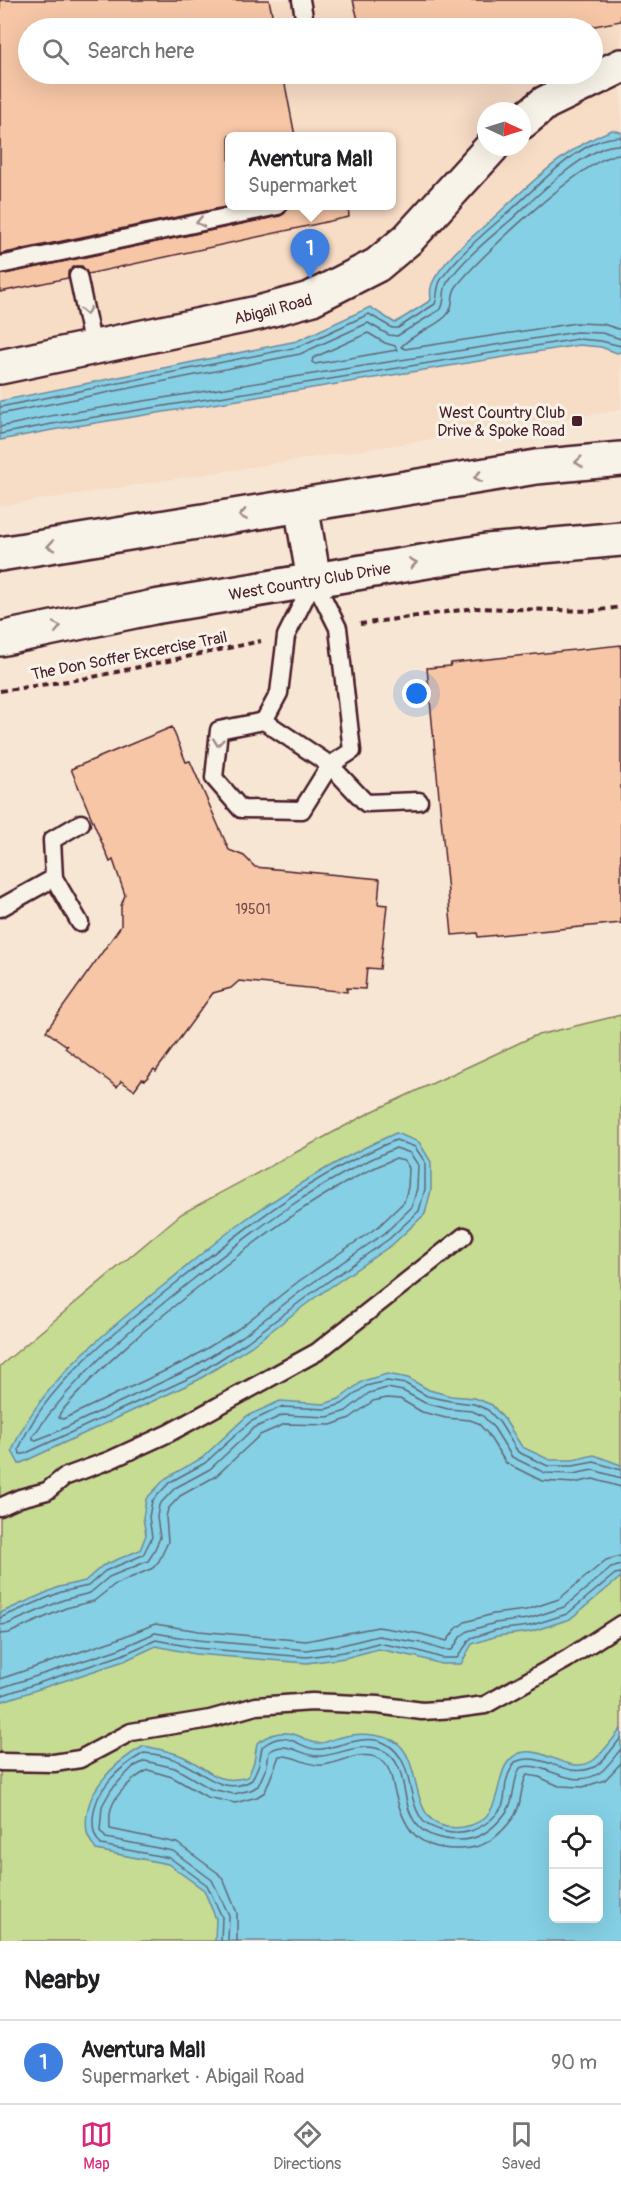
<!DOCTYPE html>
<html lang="en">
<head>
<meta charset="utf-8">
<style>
  body { margin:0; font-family:Pangolin,sans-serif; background:#f2f2f2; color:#202124 }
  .controls { position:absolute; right:18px; bottom:18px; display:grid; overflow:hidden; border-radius:9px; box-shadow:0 6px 24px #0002 }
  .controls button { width:54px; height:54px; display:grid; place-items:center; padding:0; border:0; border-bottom:2px solid #e0e0e0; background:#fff; color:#202124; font:30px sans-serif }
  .compass { position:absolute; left:477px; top:102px; width:54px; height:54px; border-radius:50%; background:#fff; box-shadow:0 6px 24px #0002; rotate:94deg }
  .you { position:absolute; left:417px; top:694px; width:21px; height:21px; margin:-15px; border:4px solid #fff; border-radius:50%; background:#1a73e8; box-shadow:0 0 0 9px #1a73e833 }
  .badge { display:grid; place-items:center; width:39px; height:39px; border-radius:50%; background:#db2777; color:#fff; font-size:20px; font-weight:700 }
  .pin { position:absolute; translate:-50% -50px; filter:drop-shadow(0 2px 3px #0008) }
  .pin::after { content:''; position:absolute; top:32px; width:21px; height:18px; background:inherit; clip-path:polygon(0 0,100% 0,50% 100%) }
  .popup { position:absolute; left:225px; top:132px; width:171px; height:78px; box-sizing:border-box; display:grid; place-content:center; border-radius:9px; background:#fff; filter:drop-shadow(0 2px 4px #0005); font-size:20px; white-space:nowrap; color:#757577 }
  .popup b { font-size:22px; color:#202124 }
  .popup::after { content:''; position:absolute; left:50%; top:100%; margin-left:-12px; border:12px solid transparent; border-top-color:#fff }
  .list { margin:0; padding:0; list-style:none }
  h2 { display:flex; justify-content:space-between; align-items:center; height:78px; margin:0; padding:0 24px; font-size:26px }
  h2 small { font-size:20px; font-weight:400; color:#757577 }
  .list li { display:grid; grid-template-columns:39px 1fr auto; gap:18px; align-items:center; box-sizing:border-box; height:84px; padding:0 24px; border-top:2px solid #e0e0e0 }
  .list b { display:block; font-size:22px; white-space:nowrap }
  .list p { margin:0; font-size:20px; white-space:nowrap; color:#757577 }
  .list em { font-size:20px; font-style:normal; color:#757577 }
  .icon { flex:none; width:33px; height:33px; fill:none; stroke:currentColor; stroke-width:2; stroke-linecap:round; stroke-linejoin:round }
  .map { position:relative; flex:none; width:621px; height:1941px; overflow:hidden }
  .search { position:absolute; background:#fff; box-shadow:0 6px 24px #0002; left:18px; right:18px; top:18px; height:66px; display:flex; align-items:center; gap:15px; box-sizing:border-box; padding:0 21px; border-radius:33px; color:#757577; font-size:22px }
  .sheet { height:162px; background:#fff }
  nav { display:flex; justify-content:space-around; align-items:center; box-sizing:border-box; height:84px; border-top:2px solid #e0e0e0; background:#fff; font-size:16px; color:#757577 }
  nav a { display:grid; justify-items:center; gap:3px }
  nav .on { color:#db2777 }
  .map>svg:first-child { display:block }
</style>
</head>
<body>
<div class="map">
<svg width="621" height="1941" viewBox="0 0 621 1941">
  <rect width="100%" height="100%" fill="#f7e6d4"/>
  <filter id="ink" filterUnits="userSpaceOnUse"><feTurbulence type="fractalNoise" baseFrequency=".0167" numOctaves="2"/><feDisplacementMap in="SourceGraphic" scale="12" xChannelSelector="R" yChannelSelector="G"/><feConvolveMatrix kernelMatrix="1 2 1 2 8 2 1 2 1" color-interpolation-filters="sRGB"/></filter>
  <g filter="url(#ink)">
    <path fill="#f7dcc6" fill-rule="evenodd" d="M0,0H621V410L0,506ZM28,28H592V74H28ZM486,111H522V147H486ZM229,136H391V206H229Z"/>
    <path fill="#c5dc92" stroke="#887e5e" stroke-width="1.5" fill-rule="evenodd" d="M621,1015V1941H0V1366L181,1214L371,1112L534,1036ZM554,1820H598V1918H554Z"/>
    <g fill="#85d0e5" stroke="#6d899b" stroke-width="1.5" fill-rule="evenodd">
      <path d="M612,130L621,132V352L617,353L601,347L579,345L52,430L0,440V401L297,341L370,307L395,323L431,300C430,291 430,286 435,278C448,256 471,238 490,221C527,187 564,148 612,130Z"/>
      <path d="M396,1133L419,1142L431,1162V1190L425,1214L393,1244L313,1299L250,1347L198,1380L19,1464L12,1451C39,1383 109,1329 164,1285C191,1263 218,1239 246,1219C294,1186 343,1156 396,1133Z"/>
      <polygon points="387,1374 408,1378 429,1390 451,1396 475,1398 492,1405 505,1420 522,1447 550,1460 573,1460 594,1455 621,1465 621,1577 570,1619 530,1632 497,1636 472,1644 461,1664 441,1664 417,1657 378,1649 345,1658 307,1663 195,1654 156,1646 124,1661 0,1702 0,1613 59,1587 85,1581 102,1566 140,1550 146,1535 143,1518 146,1499 166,1478 202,1458 247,1416 280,1401 324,1404 339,1399 363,1381"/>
      <path d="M621,1729V1941H215L216,1919L204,1890L168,1864L96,1850C93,1845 88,1838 87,1833C81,1793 113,1763 144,1746C157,1749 170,1751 182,1756C209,1768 215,1786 248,1777L254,1762L257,1743C270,1734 283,1729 299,1736C306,1739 312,1744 320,1743C326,1743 332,1739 338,1738C354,1733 371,1733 387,1738C431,1750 399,1837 464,1827C512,1819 487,1765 520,1753C545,1745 569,1777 594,1760C604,1752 613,1738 621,1729ZM554,1820H598V1918H554Z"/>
    </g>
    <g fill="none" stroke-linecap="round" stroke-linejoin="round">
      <g stroke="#626675" stroke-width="1.5">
        <path d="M621,154C589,153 477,259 456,287C450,296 455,307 446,316C434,328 412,334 401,347L405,349L576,323L603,324L621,330"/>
        <polygon points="368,333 385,343 395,346 397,350 315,364 312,362 313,358"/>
        <path d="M0,407L298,347L369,314L392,328H398L435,304C439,295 435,288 442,278C461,252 487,231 511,210C536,187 564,158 594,143C603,139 611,137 621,137"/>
        <path d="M0,414L300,354L368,323L389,335L397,336L441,309C446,300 442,292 447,283C464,258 490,238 513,218C536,197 570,163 599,150C606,146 613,145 621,145"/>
        <polyline points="0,427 50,416 576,332 602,333 621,339"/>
        <polyline points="0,434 52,424 578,339 601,341 621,346"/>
        <path d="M396,1140L415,1147L425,1162V1189L419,1211L389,1239L309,1295L247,1342L196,1375L24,1454H20L19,1449C43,1387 119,1328 171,1287C241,1231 312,1174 396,1140Z"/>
        <path d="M396,1148L410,1153L418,1165L417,1188L412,1207L385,1233L305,1288L243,1336L192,1368L54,1433L36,1440L33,1439V1436C78,1372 130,1329 191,1281C255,1229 320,1180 396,1148Z"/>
        <path d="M396,1158L404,1160L409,1168L408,1187L404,1202L379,1226L299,1281L238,1329L188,1360L63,1419L59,1418L60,1413C101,1365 149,1326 198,1287C260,1237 323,1189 396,1158Z"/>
        <polyline points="0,1618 61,1592 88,1586 105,1571 143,1555 152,1537 149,1517 152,1501 170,1482 205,1463 250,1422 281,1407 326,1409 342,1404 366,1386 387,1381 406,1384 427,1396 450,1401 474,1404 488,1410 500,1423 518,1452 548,1466 573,1466 594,1462 621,1470"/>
        <polyline points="0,1625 8,1624 63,1600 90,1593 109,1577 148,1561 152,1555 160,1538 157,1517 159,1505 175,1488 210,1469 254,1428 283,1415 328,1417 346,1411 369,1393 387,1388 403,1391 425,1403 448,1409 472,1411 483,1416 494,1428 512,1457 545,1473 573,1474 593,1470 621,1478"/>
        <polyline points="0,1634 9,1633 66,1608 94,1601 114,1585 153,1568 159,1561 168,1542 166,1517 168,1509 180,1496 216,1476 260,1435 285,1424 331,1425 350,1418 373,1401 387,1398 400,1399 422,1412 446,1418 470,1420 478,1423 487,1433 506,1463 542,1481 574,1483 593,1479 621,1487"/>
        <polyline points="0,1679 115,1640 155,1624 199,1631 306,1641 378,1627 421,1634 447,1641 456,1629 465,1622 493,1614 526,1610 559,1599 606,1560 621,1556"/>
        <polyline points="0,1688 119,1649 155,1633 197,1640 306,1650 342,1645 378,1636 421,1643 443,1650 452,1650 461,1636 468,1631 495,1623 528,1619 564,1607 611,1568 621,1565"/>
        <polyline points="0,1696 122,1655 156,1640 196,1648 307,1657 344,1652 378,1643 419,1651 442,1658 457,1658 471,1638 496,1630 529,1626 567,1614 615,1574 621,1573"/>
        <path d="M221,1941L222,1917L207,1885L170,1858L101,1845C93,1835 93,1830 93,1818C95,1789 119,1767 144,1753C155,1754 170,1757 180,1762C205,1773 224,1797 252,1780L259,1764L262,1747C289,1725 298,1752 322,1749C343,1746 368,1732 388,1745C415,1762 405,1800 424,1822C428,1826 435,1828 440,1830C449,1834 462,1834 471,1831C484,1826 495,1819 502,1806C506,1798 504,1787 507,1779C508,1773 512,1767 515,1762C542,1749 567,1782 596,1766C605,1760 614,1746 621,1738"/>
        <path d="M228,1941L229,1915L212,1880L173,1851L106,1838L100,1831L102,1806L111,1790L123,1777L133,1767L145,1761L175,1768L211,1789L234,1794L251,1790L258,1786L267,1766L269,1752C287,1738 302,1758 321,1756C341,1755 362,1740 384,1751C420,1769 384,1839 458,1840C480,1841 495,1828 507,1811C515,1800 512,1782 520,1768C542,1758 572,1794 602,1771C609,1765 615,1756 621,1749"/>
        <path d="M237,1941V1913L224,1881L218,1873L177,1843L110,1829C110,1823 109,1815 111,1809C115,1794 134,1777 148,1770L172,1777L207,1797L235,1803L257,1797L265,1792L279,1756C294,1754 307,1767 323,1765C341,1763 364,1748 381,1760C390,1766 392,1779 394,1789C403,1825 414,1849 456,1849C483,1850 498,1838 513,1818C523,1805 519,1788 527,1775L539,1777L559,1786L583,1787L605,1780L621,1763"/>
      </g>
    </g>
    <g fill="#f6c6a6" stroke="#4a1f2b" stroke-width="1.5">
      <polygon points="0,0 269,0 275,28 28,28 28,74 283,74 295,136 229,136 230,206 0,254"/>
      <polygon points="353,0 621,0 621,21 584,28 360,28"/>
      <polygon points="288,206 348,206 349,217 88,274 82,266 75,266 68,272 68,278 0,292 0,275 280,216 285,213"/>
      <polygon points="621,645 621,923 478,937 477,933 452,935 427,668 450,666 451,663"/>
      <polygon points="172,727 186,762 190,761 229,850 244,856 255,867 380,879 378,904 387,905 380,969 367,968 365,989 347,988 347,992 239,981 231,988 213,993 156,1071 154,1069 145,1080 142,1079 134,1090 121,1081 117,1087 65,1048 67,1046 46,1031 121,926 121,906 125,895 113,860 110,862 71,769"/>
    </g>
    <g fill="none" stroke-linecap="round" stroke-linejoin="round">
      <defs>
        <g id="lane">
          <polyline points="301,0 306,28"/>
          <polyline points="0,265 278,206"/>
          <polyline points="78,276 93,347"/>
          <polygon points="314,580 338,628 352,751 330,765 264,721 279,693 286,636"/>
          <polyline points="264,721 219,730 214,778 241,809 302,810 330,765 366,803 419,801"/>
          <polyline points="0,908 54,878"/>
          <polyline points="80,923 54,878 52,840 81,823"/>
          <polyline points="0,1507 20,1498 47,1491 64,1477 110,1460 169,1433 317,1352 464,1236"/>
          <polyline points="0,1762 54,1763 80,1759 131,1732 210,1719 256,1706 312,1702 378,1705 422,1711 455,1709 485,1705 567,1659 621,1624"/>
        </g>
        <g id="street">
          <polyline points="522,122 545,103 621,66"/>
          <path id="s1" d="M0,367L258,313L310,299L377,265L408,239L492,147"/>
        </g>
        <g id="secondary">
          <polyline points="301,505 314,580"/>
          <polyline points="0,554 536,467 621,459"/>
          <path id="s2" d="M0,639L154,607L487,551L621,539"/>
        </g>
      </defs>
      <use href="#lane" stroke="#4a1f2b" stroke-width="21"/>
      <use href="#street" stroke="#4a1f2b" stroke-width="38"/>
      <use href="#secondary" stroke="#4a1f2b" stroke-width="38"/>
      <g stroke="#4a1f2b" stroke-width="4" stroke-dasharray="6 4.5" stroke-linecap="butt">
        <polyline points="360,624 475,608 593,611 621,607"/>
        <polyline points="0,691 88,678 261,641"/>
      </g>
      <use href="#lane" stroke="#f7f3e8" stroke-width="16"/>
      <use href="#street" stroke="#f7f3e8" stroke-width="33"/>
      <use href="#secondary" stroke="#f7f3e8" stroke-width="33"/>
    </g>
    <defs><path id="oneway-chevron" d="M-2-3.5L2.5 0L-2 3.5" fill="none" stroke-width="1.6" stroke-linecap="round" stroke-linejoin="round" transform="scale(1.5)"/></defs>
    <g stroke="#a0898a">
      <use href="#oneway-chevron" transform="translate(200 222) rotate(168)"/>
      <use href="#oneway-chevron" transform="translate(86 311) rotate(78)"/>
      <use href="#oneway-chevron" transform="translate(579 462) rotate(174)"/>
      <use href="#oneway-chevron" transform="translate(478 477) rotate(171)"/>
      <use href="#oneway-chevron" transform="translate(243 515) rotate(171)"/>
      <use href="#oneway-chevron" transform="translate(51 546) rotate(171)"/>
      <use href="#oneway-chevron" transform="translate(413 563) rotate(-9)"/>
      <use href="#oneway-chevron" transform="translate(57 627) rotate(-12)"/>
      <use href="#oneway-chevron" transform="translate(218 742) rotate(96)"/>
    </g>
  </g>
  <rect fill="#4a1f2b" stroke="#f7f3e8" stroke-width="2" x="571" y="415" width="12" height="12" rx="3"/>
  <g text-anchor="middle" stroke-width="6" stroke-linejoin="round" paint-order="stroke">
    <g font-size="14" fill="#75494a">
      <text x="253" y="914">19501</text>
    </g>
    <g font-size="16" fill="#4a1f2b" stroke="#f7f3e8">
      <text dy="6" stroke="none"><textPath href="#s1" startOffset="279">Abigail Road</textPath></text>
      <text dy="6" stroke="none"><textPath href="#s2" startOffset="315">West Country Club Drive</textPath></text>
      <text transform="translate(129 655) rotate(-11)" y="6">The Don Soffer Excercise Trail</text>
    </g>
    <g font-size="16" fill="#4a1f2b" stroke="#f7f3e8" text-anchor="end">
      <text x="565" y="418">West Country Club<tspan x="565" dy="18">Drive &amp; Spoke Road</tspan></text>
    </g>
  </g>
</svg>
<div class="controls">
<button><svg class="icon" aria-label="locate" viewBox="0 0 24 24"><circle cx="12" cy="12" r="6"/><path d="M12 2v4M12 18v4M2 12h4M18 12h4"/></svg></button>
<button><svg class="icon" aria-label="layers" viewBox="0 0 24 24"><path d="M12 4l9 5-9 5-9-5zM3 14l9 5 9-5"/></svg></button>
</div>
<svg class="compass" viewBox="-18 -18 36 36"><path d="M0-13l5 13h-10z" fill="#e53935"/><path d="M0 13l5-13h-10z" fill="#757577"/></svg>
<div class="you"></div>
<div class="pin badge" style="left:310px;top:279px;background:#3f7fe0">1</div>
<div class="popup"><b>Aventura Mall</b>Supermarket</div>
<div class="search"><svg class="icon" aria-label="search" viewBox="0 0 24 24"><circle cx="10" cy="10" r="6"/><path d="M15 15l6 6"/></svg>Search here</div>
</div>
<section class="sheet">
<h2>Nearby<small></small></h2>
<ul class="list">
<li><span class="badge" style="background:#3f7fe0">1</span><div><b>Aventura Mall</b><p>Supermarket · Abigail Road</p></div><em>90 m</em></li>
</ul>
</section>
<nav>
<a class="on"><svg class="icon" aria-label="map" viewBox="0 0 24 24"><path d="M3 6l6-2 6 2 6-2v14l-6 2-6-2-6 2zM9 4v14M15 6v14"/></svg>Map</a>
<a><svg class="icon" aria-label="directions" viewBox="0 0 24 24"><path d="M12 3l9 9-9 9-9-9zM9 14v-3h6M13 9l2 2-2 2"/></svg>Directions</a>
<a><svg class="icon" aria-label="saved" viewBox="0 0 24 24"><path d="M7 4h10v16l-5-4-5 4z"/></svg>Saved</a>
</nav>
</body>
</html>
